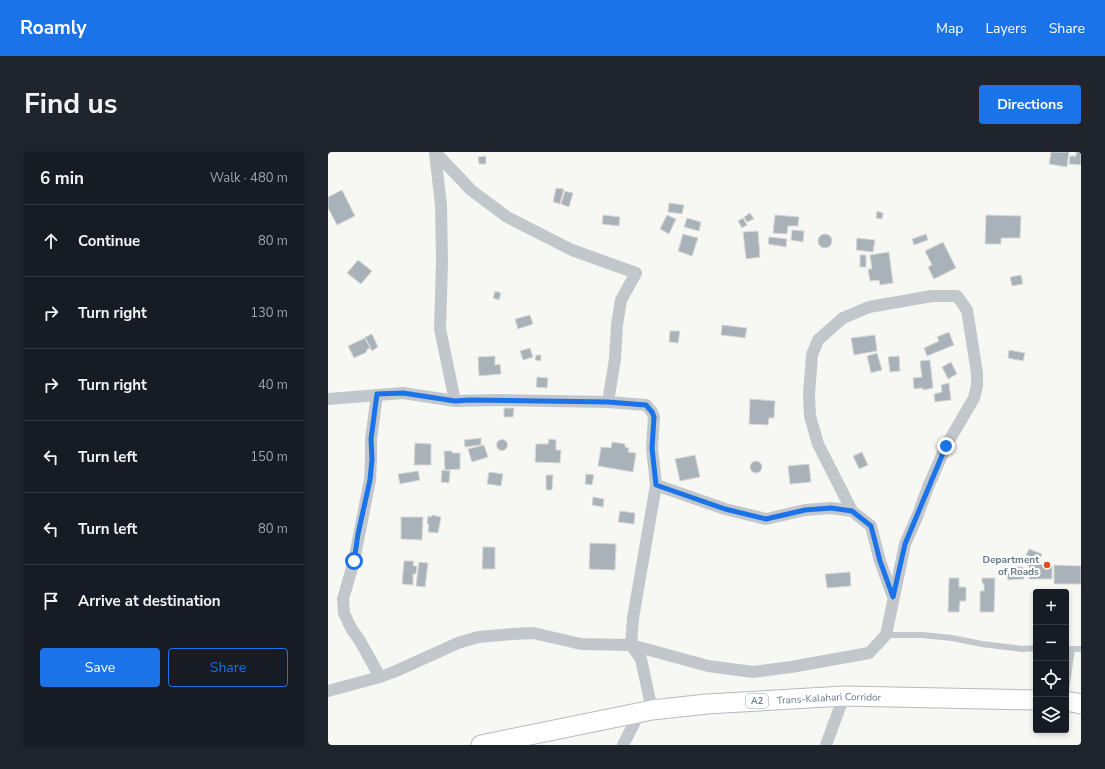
<!DOCTYPE html>
<html lang="en">
<head>
<meta charset="utf-8">
<style>
  body { margin:0; font-family:"Nunito Sans",sans-serif; background:#20242c; color:#f1f3f6 }
  .controls { position:absolute; right:12px; bottom:12px; display:grid; overflow:hidden; border-radius:4px; box-shadow:0 2px 6px #0003 }
  .controls button { width:36px; height:36px; display:grid; place-items:center; padding:0; border:0; border-bottom:1px solid #363941; background:#171b24; color:#f1f3f6; font:20px sans-serif }
  .stop { position:absolute; width:12px; height:12px; margin:-9px; border:3px solid #1a73e8; border-radius:50%; background:#fff }
  .stop.end { background:#1a73e8; border-color:#fff; box-shadow:0 1px 4px #0008 }
  .list { margin:0; padding:0; list-style:none }
  h2 { display:flex; justify-content:space-between; align-items:center; height:52px; margin:0; padding:0 16px; font-size:17px }
  h2 small { font-size:13px; font-weight:400; color:#9ea1a6 }
  .list li { display:grid; grid-template-columns:26px 1fr auto; gap:12px; align-items:center; box-sizing:border-box; height:72px; padding:0 16px; border-top:1px solid #363941 }
  .list b { display:block; font-size:15px; white-space:nowrap }
  .list em { font-size:13px; font-style:normal; color:#9ea1a6 }
  .actions { display:flex; gap:8px; padding:12px 16px }
  .actions a { flex:1; padding:9px 0; border:1px solid #1a73e8; border-radius:4px; text-align:center; font-size:14px; color:#1a73e8 }
  .actions .main { background:#1a73e8; color:#fff }
  .icon { flex:none; width:22px; height:22px; fill:none; stroke:currentColor; stroke-width:2; stroke-linecap:round; stroke-linejoin:round }
  .map { position:relative; flex:none; width:753px; height:593px; overflow:hidden; border-radius:4px }
  header { display:flex; align-items:center; gap:24px; box-sizing:border-box; height:56px; padding:0 20px; background:#1a73e8; color:#fff }
  header strong { font-size:19px }
  nav { display:flex; gap:22px; margin-inline-start:auto; font-size:14px }
  .intro { display:flex; align-items:center; justify-content:space-between; box-sizing:border-box; height:96px; padding:0 24px }
  h1 { margin:0; font-size:28px }
  .button { padding:10px 18px; border-radius:4px; background:#1a73e8; color:#fff; font-size:14px; font-weight:700 }
  main { display:flex; gap:24px; padding:0 24px }
  aside { flex:1; background:#171b24; border-radius:4px; box-shadow:0 2px 6px #0003 }
  .map>svg:first-child { display:block }
</style>
</head>
<body>
<header>
<strong>Roamly</strong>
<nav><a>Map</a><a>Layers</a><a>Share</a></nav>
</header>
<div class="intro"><h1>Find us</h1><a class="button">Directions</a></div>
<main>
<aside>
<h2>6 min<small>Walk · 480 m</small></h2>
<ul class="list">
<li><svg class="icon" aria-label="ahead" viewBox="0 0 24 24"><path d="M12 20V5M6 11l6-6 6 6"/></svg><div><b>Continue</b></div><em>80 m</em></li>
<li><svg class="icon" aria-label="right" viewBox="0 0 24 24"><path d="M7 20v-9h11M14 6l5 5-5 5"/></svg><div><b>Turn right</b></div><em>130 m</em></li>
<li><svg class="icon" aria-label="right" viewBox="0 0 24 24"><path d="M7 20v-9h11M14 6l5 5-5 5"/></svg><div><b>Turn right</b></div><em>40 m</em></li>
<li><svg class="icon" aria-label="left" viewBox="0 0 24 24"><path d="M17 20v-9H6M10 6l-5 5 5 5"/></svg><div><b>Turn left</b></div><em>150 m</em></li>
<li><svg class="icon" aria-label="left" viewBox="0 0 24 24"><path d="M17 20v-9H6M10 6l-5 5 5 5"/></svg><div><b>Turn left</b></div><em>80 m</em></li>
<li><svg class="icon" aria-label="arrive" viewBox="0 0 24 24"><path d="M6 21V4h12l-3 4 3 4H6"/></svg><div><b>Arrive at destination</b></div></li>
</ul>
<div class="actions"><a class="main">Save</a><a>Share</a></div>
</aside>
<div class="map">
<svg width="753" height="593" viewBox="0 0 753 593">
  <rect width="100%" height="100%" fill="#f7f7f4"/>
  <g fill="#a9b2b8" stroke="#d9d9d7">
    <polygon points="723,0 741,0 739,15 721,12"/>
    <polygon points="748,0 753,0 753,13 741,12 742,4 748,4"/>
    <polygon points="158,4 158,12 151,12 150,5"/>
    <polygon points="228,36 236,37 232,52 225,50"/>
    <polygon points="14,38 27,64 9,73 0,56 0,45"/>
    <polygon points="237,39 245,41 241,55 233,52"/>
    <polygon points="341,51 356,53 354,62 340,60"/>
    <polygon points="549,59 555,61 554,67 548,66"/>
    <polygon points="422,61 426,67 419,70 416,65"/>
    <polygon points="275,63 292,65 291,74 274,72"/>
    <polygon points="339,63 348,67 341,82 332,77"/>
    <polygon points="447,63 471,65 470,74 460,74 459,82 445,81"/>
    <polygon points="658,63 693,64 692,86 673,86 673,92 657,92"/>
    <polygon points="359,66 373,70 371,79 356,75"/>
    <polygon points="415,66 419,73 414,76 410,69"/>
    <polygon points="464,78 476,79 475,90 463,88"/>
    <polygon points="430,79 432,105 418,107 415,80"/>
    <polygon points="355,82 370,86 364,104 350,99"/>
    <polygon points="598,82 600,88 586,93 584,87"/>
    <circle cx="497" cy="89" r="7"/>
    <polygon points="441,85 459,87 458,95 440,92"/>
    <polygon points="529,86 547,88 545,100 528,98"/>
    <polygon points="615,90 628,116 606,127 600,115 604,113 597,99"/>
    <polygon points="561,100 565,131 552,133 551,128 542,129 540,117 544,117 542,103"/>
    <rect x="532" y="103" width="6" height="12"/>
    <polygon points="30,108 44,119 33,132 19,121"/>
    <polygon points="693,123 695,132 684,134 682,125"/>
    <polygon points="167,139 173,141 171,148 165,146"/>
    <polygon points="202,163 205,172 190,177 187,167"/>
    <polygon points="394,173 419,176 417,186 393,183"/>
    <polygon points="342,179 352,179 350,191 341,190"/>
    <polygon points="621,180 626,193 599,204 596,196 611,189 609,185"/>
    <polygon points="44,182 50,195 44,199 37,185"/>
    <polygon points="547,183 549,199 526,203 523,186"/>
    <polygon points="37,186 42,196 38,198 39,200 26,206 20,194"/>
    <polygon points="202,196 205,205 195,208 192,199"/>
    <polygon points="681,198 697,201 695,209 680,206"/>
    <polygon points="549,201 554,218 543,221 539,204"/>
    <polygon points="208,203 213,203 213,209 207,208"/>
    <polygon points="167,204 167,213 172,212 173,222 151,224 150,205"/>
    <polygon points="571,204 572,219 562,220 560,205"/>
    <polygon points="602,208 605,236 595,238 595,236 586,237 585,226 594,225 592,209"/>
    <polygon points="623,210 629,222 620,227 614,215"/>
    <polygon points="209,225 220,226 219,236 208,235"/>
    <polygon points="621,231 623,248 607,250 606,242 614,240 613,233"/>
    <polygon points="422,247 447,249 446,266 441,266 440,273 421,272"/>
    <polygon points="176,256 186,256 185,265 176,265"/>
    <polygon points="153,286 153,293 137,295 136,288"/>
    <polygon points="221,287 228,288 228,298 233,298 232,311 207,310 208,292 220,292"/>
    <circle cx="174" cy="293" r="5.5"/>
    <polygon points="284,290 297,292 297,295 301,296 300,300 308,301 305,320 270,314 273,295 283,296"/>
    <polygon points="87,291 103,292 103,313 86,313"/>
    <polygon points="156,293 160,305 144,310 140,297"/>
    <polygon points="116,299 124,299 124,301 132,301 132,317 117,318"/>
    <polygon points="534,300 540,313 531,317 525,304"/>
    <polygon points="367,303 372,325 352,329 347,307"/>
    <circle cx="428" cy="315" r="6"/>
    <polygon points="481,312 483,330 462,332 460,314"/>
    <polygon points="114,318 122,319 121,331 113,330"/>
    <polygon points="90,319 92,328 72,332 70,322"/>
    <polygon points="161,320 175,322 173,334 159,332"/>
    <polygon points="258,322 266,323 264,333 257,332"/>
    <polygon points="218,323 225,323 224,338 218,338"/>
    <polygon points="265,345 276,347 275,355 264,353"/>
    <polygon points="292,359 307,361 306,372 290,370"/>
    <polygon points="104,363 113,365 110,381 100,380 101,372 99,372 100,364 103,365"/>
    <polygon points="73,365 95,365 94,388 73,387"/>
    <polygon points="262,391 288,392 287,418 261,417"/>
    <polygon points="155,395 167,395 167,417 154,417"/>
    <polygon points="701,397 714,402 712,408 698,403"/>
    <polygon points="76,409 86,409 85,414 89,414 88,422 85,422 85,433 74,432"/>
    <polygon points="91,410 100,411 97,435 88,434"/>
    <polygon points="701,412 724,413 724,427 701,427"/>
    <polygon points="726,413 753,414 753,432 726,432"/>
    <polygon points="686,415 695,415 696,427 680,428 679,421 687,420"/>
    <polygon points="522,420 523,434 499,436 497,422"/>
    <polygon points="621,426 631,426 631,435 638,435 638,449 632,449 631,460 620,460"/>
    <polygon points="654,426 667,426 666,460 652,460 652,439 656,439 656,432 654,431"/>
  </g>
  <g fill="none" stroke-linecap="round" stroke-linejoin="round">
    <defs>
      <g id="trunk">
        <polyline points="738,549 753,552"/>
        <path id="s1" d="M153,593L324,558L379,552L516,544L708,548"/>
      </g>
    </defs>
    <use href="#trunk" stroke="#b5babd" stroke-width="21"/>
    <g stroke="#c2c7cb" stroke-width="6">
      <polyline points="558,483 594,483 624,486 654,492 695,497 708,496"/>
      <polyline points="738,497 753,497"/>
      <polyline points="738,538 744,497"/>
    </g>
    <g stroke="#c2c7cb" stroke-width="12">
      <polyline points="107,0 143,38 179,65 244,98 308,121 293,148 289,173 287,207 280,250"/>
      <polyline points="107,1 113,53 114,110 112,177 127,249"/>
      <polyline points="49,243 43,287 43,307 42,328 26,409 15,447 16,461 23,476 32,489 52,525"/>
      <polyline points="0,247 75,241 127,249 169,248 280,250 318,253 324,260 326,265 324,296 328,333 305,466 303,493 313,507 324,558"/>
      <polyline points="328,333 397,357 438,367 477,358 503,356 524,359"/>
      <polyline points="0,539 52,525 68,519 130,491 150,485 185,482 205,481 253,492 303,493 380,514 425,520 463,515 541,501 558,483 577,392 589,365 600,335 618,294 646,246 649,234 649,221 639,158 629,144 604,144 541,155 515,166 500,179 490,188 484,203 481,243 482,264 490,292 524,359 543,374 552,409 565,445"/>
      <polyline points="295,593 312,560"/>
      <polyline points="498,593 516,544"/>
    </g>
    <use href="#trunk" stroke="#fff" stroke-width="19"/>
  </g>
  <g fill="none" stroke-linecap="round" stroke-linejoin="round">
    <polyline stroke="#1a73e8" stroke-width="5" points="26,409 30,382 42,328 44,307 43,287 49,242 75,241 127,249 142,248 280,250 318,253 324,260 326,265 324,296 328,333 397,357 438,367 477,358 503,356 524,359 543,374 552,409 565,445 577,392 618,294"/>
  </g>
  <circle fill="#eb4720" stroke="#fff" stroke-width="1.5" cx="719" cy="413" r="4"/>
  <g text-anchor="middle" stroke-width="4" stroke-linejoin="round" paint-order="stroke">
    <rect fill="#fff" stroke="#93a1ab" stroke-width="1" x="418" y="542" width="22" height="14" rx="3"/>
    <g font-size="9" font-weight="bold" fill="#657987">
      <text x="429" y="552">A2</text>
    </g>
    <g font-size="10" font-weight="bold" fill="#657987" stroke="#fff" text-anchor="end">
      <text x="711" y="411">Department<tspan x="711" dy="12">of Roads</tspan></text>
    </g>
    <g font-size="10" fill="#657987" stroke="#fff">
      <text dy="4" stroke="none"><textPath href="#s1" startOffset="352">Trans-Kalahari Corridor</textPath></text>
    </g>
  </g>
</svg>
<div class="controls">
<button>+</button>
<button>−</button>
<button><svg class="icon" aria-label="locate" viewBox="0 0 24 24"><circle cx="12" cy="12" r="6"/><path d="M12 2v4M12 18v4M2 12h4M18 12h4"/></svg></button>
<button><svg class="icon" aria-label="layers" viewBox="0 0 24 24"><path d="M12 4l9 5-9 5-9-5zM3 14l9 5 9-5"/></svg></button>
</div>
<div class="stop" style="left:26px;top:409px"></div>
<div class="stop end" style="left:618px;top:294px"></div>
</div>
</main>
</body>
</html>
